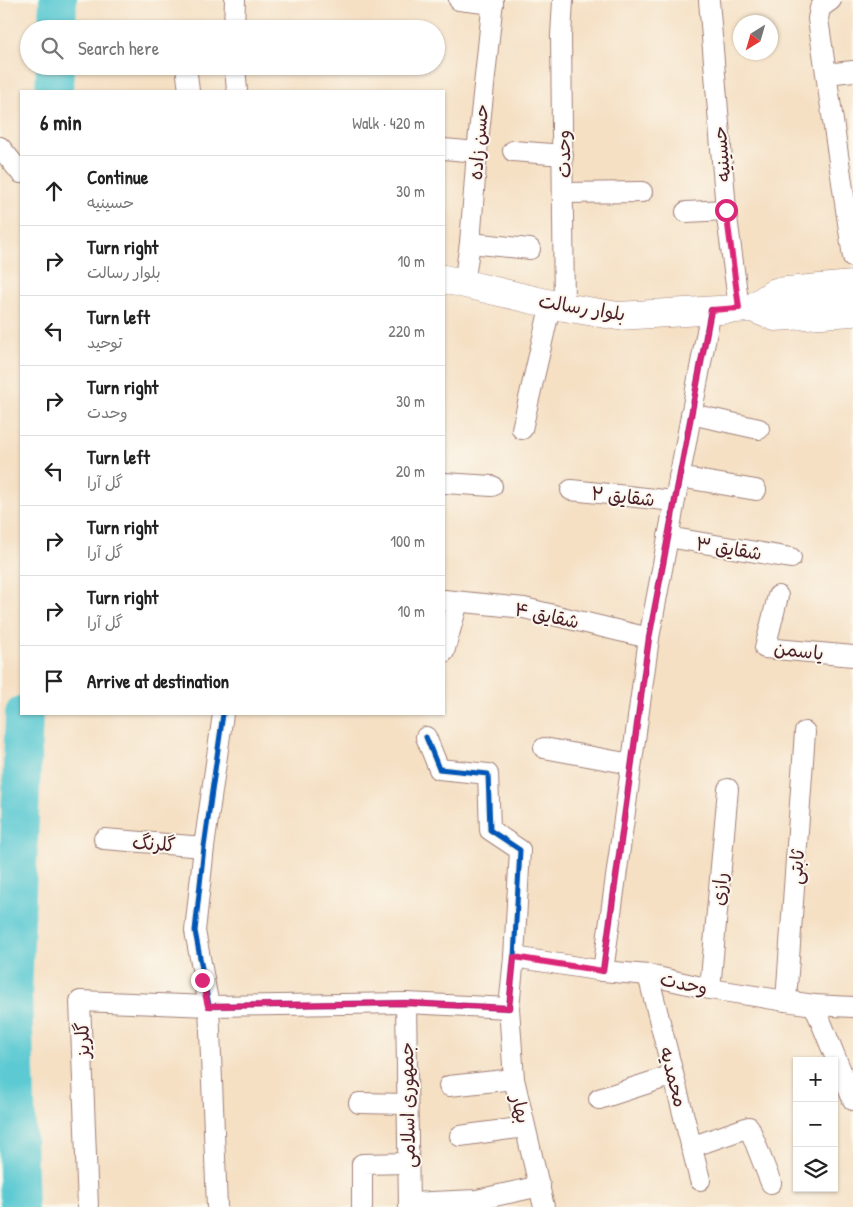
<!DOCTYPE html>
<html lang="en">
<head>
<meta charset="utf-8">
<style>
  body { margin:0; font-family:"Patrick Hand","Playpen Sans Arabic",sans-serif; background:#f2f2f2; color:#222 }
  .controls { position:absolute; right:15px; bottom:15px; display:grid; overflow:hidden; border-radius:0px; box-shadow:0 1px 4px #0004 }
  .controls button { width:45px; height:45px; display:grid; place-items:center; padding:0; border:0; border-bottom:1px solid #e0e0e0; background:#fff; color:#222; font:25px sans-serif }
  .compass { position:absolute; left:733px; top:15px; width:45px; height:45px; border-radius:50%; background:#fff; box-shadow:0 1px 4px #0004; rotate:217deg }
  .stop { position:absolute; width:15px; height:15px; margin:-11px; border:4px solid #db2777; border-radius:50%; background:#fff }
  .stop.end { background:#db2777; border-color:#fff; box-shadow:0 1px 5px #0008 }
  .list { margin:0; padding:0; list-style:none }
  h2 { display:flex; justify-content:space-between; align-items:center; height:65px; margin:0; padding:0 20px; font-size:21px }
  h2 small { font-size:16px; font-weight:400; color:#767676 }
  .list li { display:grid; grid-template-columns:32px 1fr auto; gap:15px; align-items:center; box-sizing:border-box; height:70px; padding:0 20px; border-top:1px solid #e0e0e0 }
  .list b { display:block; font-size:19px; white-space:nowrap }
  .list p { margin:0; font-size:16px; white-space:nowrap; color:#767676 }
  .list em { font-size:16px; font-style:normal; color:#767676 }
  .icon { flex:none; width:28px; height:28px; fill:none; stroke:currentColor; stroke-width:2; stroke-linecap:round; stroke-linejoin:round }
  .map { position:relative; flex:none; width:853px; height:1207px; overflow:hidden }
  .search { position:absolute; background:#fff; box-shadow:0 1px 4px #0004; left:20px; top:20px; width:425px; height:55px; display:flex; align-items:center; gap:12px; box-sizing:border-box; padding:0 18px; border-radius:28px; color:#767676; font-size:19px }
  .panel { position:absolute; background:#fff; box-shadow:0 1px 4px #0004; left:20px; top:90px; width:425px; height:625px; border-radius:0px }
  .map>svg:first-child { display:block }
</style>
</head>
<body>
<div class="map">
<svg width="853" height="1207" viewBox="0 0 853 1207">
  <rect width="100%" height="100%" fill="#fbf7ec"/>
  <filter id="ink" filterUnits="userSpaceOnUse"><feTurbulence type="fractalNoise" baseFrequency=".02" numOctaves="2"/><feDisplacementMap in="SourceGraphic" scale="10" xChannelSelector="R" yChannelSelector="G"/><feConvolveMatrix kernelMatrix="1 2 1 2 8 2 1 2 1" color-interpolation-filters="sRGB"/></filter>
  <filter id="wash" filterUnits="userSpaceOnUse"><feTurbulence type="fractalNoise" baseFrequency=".0096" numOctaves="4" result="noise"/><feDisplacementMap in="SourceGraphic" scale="20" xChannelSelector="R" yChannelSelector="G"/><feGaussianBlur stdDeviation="1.12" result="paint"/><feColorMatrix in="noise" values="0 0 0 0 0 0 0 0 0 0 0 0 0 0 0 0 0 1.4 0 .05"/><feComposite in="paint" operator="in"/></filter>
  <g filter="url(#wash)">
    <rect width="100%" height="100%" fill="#f5e0c4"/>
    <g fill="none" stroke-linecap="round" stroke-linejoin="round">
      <g stroke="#5dcad3" stroke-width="38">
        <polyline points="57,29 58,0"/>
        <polyline points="54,91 55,66"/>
        <polyline points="19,1207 13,994 24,714"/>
      </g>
    </g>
  </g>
  <g filter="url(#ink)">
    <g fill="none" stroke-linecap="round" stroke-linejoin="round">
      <defs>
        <g id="street">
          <polyline points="459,0 493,4"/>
          <polyline points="563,0 561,36 564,307"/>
          <polyline points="709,0 726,210 739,308"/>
          <polyline points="831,0 820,8 818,19 853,257"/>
          <polyline points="234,29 235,0"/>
          <polyline points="186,66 189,91"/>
          <polyline points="235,66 237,91"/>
          <polyline points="827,74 853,71"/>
          <polyline points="0,147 21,173"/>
          <polyline points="444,149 477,152"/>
          <polyline points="513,151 563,155"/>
          <polyline points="563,193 642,192"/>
          <polyline points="686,212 726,210"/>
          <polyline points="470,243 530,249"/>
          <polyline points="464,284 470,243 477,152 493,0"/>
          <polyline points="691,414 759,429"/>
          <polyline points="522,429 551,303"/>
          <polyline points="679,477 756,490"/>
          <polyline points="444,483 492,486"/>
          <polyline points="571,490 674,501"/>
          <polyline points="668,537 791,558"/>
          <polyline points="778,596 765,648 853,656"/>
          <polyline points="444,600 524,608 649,638"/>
          <polyline points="444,652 458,602"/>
          <polyline points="223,714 204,847 195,931 209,1006 406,1003 509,1008 514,957 520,850 490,830 488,774 439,769 426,737"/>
          <polyline points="544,748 631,764"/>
          <polyline points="104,839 204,847"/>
          <polyline points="514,957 603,971 648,975 710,989 786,1001 814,1005 853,1007"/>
          <polyline points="603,971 649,638 711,310"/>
          <polyline points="648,975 700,1180"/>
          <polyline points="710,989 728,789"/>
          <polyline points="786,1001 805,732"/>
          <polyline points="406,1003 409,1207"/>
          <polyline points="814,1005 853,1100"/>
          <polyline points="509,1008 514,1079 544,1207"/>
          <polyline points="449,1086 514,1079"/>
          <polyline points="599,1099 673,1075"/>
          <polyline points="359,1103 407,1104"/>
          <polyline points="460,1136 525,1127"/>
          <polyline points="691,1147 749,1127 771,1183"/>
          <polyline points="409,1203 477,1200 540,1186"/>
          <polyline points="88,1207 80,1001 209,1006 217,1207"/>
          <polyline points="362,1207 362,1164 408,1163"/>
        </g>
        <g id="secondary">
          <polyline points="444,279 564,307 618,316 752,308 775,317 853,312"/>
          <polyline points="752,308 776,292 853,285"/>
        </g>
      </defs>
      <use href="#street" stroke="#a08078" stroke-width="22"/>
      <use href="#secondary" stroke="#a08078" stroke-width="29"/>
      <use href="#street" stroke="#fff" stroke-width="20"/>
      <use href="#secondary" stroke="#fff" stroke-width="28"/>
      <defs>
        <g id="cycleway">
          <polyline points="223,714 204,847 195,931 209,1006 406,1003 509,1008 514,957 520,850 490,830 488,774 439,769 426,737"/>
          <polyline points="603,971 649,638 711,310"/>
        </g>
      </defs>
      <use href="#cycleway" stroke="#fbf7ec" stroke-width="8"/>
      <use href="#cycleway" stroke="#0057b8" stroke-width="5"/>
    </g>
  </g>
  <g fill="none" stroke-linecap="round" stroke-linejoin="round" filter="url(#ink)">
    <polyline stroke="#db2777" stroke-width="6" points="202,980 208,1006 406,1003 509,1008 514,957 603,971 649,638 711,310 739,308 726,210"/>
  </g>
  <g text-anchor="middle" stroke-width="4" stroke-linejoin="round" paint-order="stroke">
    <g font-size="19" fill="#4a1f2b" stroke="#fbf7ec">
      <text transform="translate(478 142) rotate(-85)" y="7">حسن زاده</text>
      <text transform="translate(563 154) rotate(-91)" y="7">وحدت</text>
      <text transform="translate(721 154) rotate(-95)" y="7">حسینیه</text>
      <text transform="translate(582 307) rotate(9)" y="7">بلوار رسالت</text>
      <text transform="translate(623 496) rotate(6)" y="7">شقایق ۲</text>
      <text transform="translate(729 548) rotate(9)" y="7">شقایق ۳</text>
      <text transform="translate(547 615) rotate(12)" y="7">شقایق ۴</text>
      <text transform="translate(799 650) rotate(7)" y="7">یاسمن</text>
      <text transform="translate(154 843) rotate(4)" y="7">گلرنگ</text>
      <text transform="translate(796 867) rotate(-86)" y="7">ثابتی</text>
      <text transform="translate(719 889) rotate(-85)" y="7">رازی</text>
      <text transform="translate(684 983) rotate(12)" y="7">وحدت</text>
      <text transform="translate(82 1040) rotate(-92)" y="7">گلریز</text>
      <text transform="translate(674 1077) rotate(76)" y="7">محمدیه</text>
      <text transform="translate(407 1105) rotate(-91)" y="7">جمهوری اسلامی</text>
      <text transform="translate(521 1109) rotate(76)" y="7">بهار</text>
    </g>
  </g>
</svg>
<div class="controls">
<button>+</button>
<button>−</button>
<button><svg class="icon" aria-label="layers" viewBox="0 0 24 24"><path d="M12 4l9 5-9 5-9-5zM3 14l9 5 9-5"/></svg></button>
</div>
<svg class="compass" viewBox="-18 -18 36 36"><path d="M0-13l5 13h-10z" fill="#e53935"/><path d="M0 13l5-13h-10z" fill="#767676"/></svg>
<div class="stop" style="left:726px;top:210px"></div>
<div class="stop end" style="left:202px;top:980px"></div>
<div class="search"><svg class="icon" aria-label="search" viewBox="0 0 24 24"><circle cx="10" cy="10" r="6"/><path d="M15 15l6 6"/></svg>Search here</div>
<section class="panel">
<h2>6 min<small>Walk · 420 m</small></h2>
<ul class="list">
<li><svg class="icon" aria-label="ahead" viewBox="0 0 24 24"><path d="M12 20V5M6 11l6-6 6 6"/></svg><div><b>Continue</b><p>حسینیه</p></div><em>30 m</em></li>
<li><svg class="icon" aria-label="right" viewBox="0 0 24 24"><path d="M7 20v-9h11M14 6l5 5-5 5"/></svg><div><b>Turn right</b><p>بلوار رسالت</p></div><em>10 m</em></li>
<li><svg class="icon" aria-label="left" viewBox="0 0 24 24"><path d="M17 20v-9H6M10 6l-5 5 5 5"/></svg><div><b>Turn left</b><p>توحید</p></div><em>220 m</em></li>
<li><svg class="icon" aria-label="right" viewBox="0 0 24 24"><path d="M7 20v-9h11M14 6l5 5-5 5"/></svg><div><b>Turn right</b><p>وحدت</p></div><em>30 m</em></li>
<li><svg class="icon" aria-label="left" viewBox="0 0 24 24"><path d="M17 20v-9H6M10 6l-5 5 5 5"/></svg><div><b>Turn left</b><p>گل آرا</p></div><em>20 m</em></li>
<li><svg class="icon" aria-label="right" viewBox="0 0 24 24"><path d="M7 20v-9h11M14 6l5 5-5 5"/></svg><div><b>Turn right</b><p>گل آرا</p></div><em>100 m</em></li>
<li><svg class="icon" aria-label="right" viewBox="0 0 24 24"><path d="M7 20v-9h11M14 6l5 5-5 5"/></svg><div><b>Turn right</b><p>گل آرا</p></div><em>10 m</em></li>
<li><svg class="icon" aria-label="arrive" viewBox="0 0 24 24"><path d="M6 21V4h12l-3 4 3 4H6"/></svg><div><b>Arrive at destination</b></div></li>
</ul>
</section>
</div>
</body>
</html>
